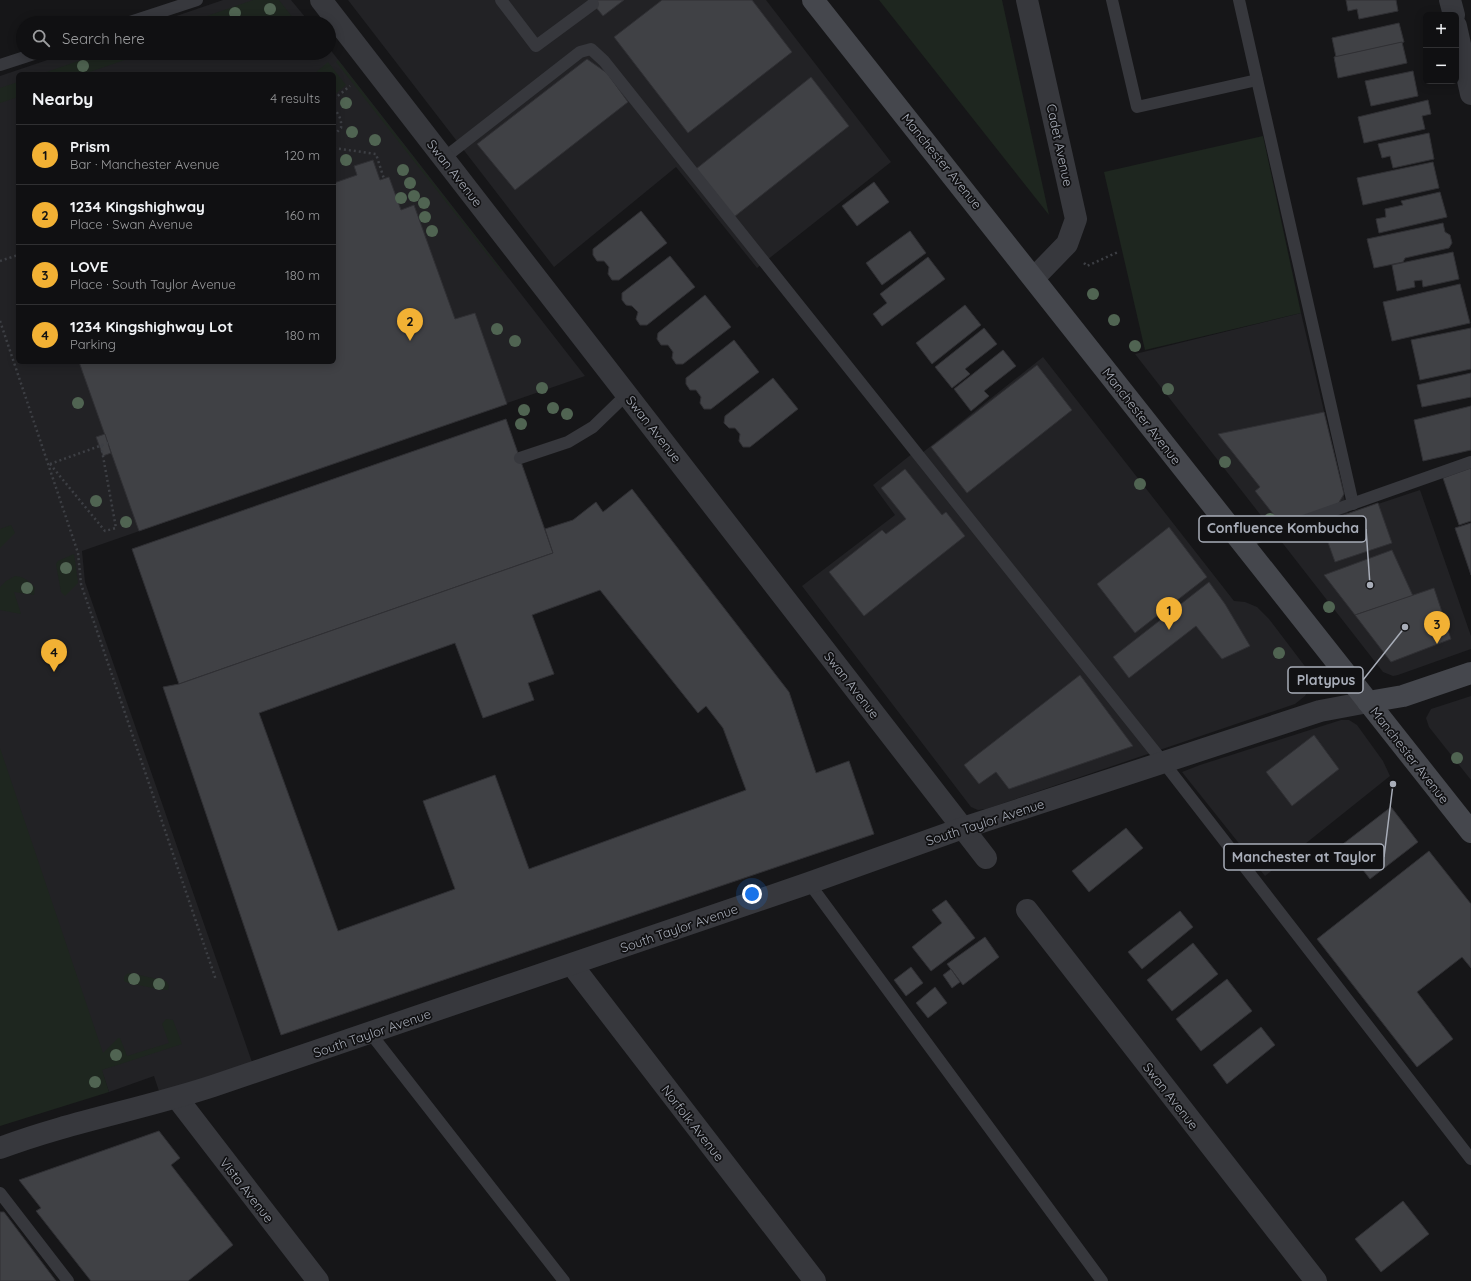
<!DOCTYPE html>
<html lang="en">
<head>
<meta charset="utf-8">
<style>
  body { margin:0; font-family:Quicksand,sans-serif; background:#1e1e20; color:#f1f3f6 }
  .controls { position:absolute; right:12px; top:12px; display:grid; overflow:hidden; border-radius:6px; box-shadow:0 2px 10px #0003 }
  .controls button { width:36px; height:36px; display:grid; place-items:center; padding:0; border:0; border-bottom:1px solid #303032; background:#101012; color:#f1f3f6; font:20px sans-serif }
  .you { position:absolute; left:752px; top:894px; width:14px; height:14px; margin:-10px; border:3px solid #fff; border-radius:50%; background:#1a73e8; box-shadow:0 0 0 6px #1a73e833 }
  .badge { display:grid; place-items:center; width:26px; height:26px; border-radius:50%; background:#f2b134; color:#111; font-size:13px; font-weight:700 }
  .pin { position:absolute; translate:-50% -33px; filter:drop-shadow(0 1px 2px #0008) }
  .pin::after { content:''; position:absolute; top:21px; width:14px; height:12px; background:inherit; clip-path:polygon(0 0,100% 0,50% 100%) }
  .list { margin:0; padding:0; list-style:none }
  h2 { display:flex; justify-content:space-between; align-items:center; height:52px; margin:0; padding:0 16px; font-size:17px }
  h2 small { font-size:13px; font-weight:400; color:#9c9d9f }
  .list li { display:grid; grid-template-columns:26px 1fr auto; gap:12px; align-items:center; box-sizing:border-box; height:60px; padding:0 16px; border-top:1px solid #303032 }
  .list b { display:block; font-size:15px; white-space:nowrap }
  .list p { margin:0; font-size:13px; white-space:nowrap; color:#9c9d9f }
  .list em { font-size:13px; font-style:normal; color:#9c9d9f }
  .icon { flex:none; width:22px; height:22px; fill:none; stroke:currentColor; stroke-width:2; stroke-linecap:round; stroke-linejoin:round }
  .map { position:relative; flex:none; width:1471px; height:1281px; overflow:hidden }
  .search { position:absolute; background:#101012; box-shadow:0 2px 10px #0003; left:16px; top:16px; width:320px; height:44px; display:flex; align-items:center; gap:10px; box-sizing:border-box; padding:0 14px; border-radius:22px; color:#9c9d9f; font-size:15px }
  .panel { position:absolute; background:#101012; box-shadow:0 2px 10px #0003; left:16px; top:72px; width:320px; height:292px; border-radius:6px }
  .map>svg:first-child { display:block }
</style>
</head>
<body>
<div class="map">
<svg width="1471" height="1281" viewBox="0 0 1471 1281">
  <rect width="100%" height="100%" fill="#161618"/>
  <g fill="#222225" fill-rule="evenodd">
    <polygon points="223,0 291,0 310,23 156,23"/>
    <polygon points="348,0 766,0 891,162 757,268 676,167 554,267"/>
    <path d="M329,48L585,376L82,551L85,582L252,1062L160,1094L154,1076L109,1092L0,775V76L68,53H329ZM18,74H334V362H18Z"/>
    <polygon points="1301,313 1348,514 1420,490 1471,636 1471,649 1398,675 1393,676 1383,672 1135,354"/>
    <polygon points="1043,357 1234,601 1245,602 1257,607 1269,619 1307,669 1310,676 1310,687 1305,696 1295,704 986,809 978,810 971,807 802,586 895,515 873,485 918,449 922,453"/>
    <polygon points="1471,696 1471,780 1429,727 1426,718 1431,709"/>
    <polygon points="1341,720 1349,720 1357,725 1383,761 1390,776 1265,876 1182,772 1200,765"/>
  </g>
  <g fill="#1e261f">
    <polygon points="253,0 279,0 297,23 255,23 252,16 233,23 187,23"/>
    <polygon points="879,0 1002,0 1049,215"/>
    <polygon points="101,53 145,53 84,74 41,74"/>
    <polygon points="338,60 502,271 501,272 336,62"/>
    <polygon points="328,62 346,85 334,95 334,74 314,74"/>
    <polygon points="18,82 18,97 0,103 0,88"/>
    <polygon points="1263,136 1301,313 1145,350 1104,172"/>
    <polygon points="11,525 15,533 0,548 0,529"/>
    <polygon points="74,554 78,583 65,596 61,592 56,564 58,561"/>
    <path d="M15,576C25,577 29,581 35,588L34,595L14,592L21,614L0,610V587L6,581Z"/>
    <polygon points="0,748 103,1053 118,1038 120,1038 127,1056 169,1043 162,1024 166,1019 173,1020 182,1044 102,1070 109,1092 0,1126"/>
    <polygon points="130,973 166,981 169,986 168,990 163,990 128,983 124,981 124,977 127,974"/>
  </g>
  <g fill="#404145" stroke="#303034" fill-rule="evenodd">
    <polygon points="590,0 624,0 603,16"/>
    <polygon points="662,0 752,0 792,52 688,133 614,37"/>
    <polygon points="1346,0 1396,0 1398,11 1359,19 1357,9 1348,11"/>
    <polygon points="1399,23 1404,42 1336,57 1332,38"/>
    <polygon points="1402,42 1407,63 1338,78 1334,57"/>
    <polygon points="587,59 607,73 628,102 515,190 477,144"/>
    <polygon points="1413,71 1418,96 1371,106 1365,81"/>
    <polygon points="811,77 849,126 734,217 696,169"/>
    <polygon points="1428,100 1431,114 1422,116 1425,129 1364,143 1358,117"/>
    <polygon points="1429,133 1434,159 1393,168 1390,156 1382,158 1378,144"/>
    <polygon points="373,160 380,180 389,177 401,210 414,205 455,319 475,313 507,404 139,531 79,362 334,362 334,183 357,175 354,166"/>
    <polygon points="1433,162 1439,188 1363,205 1357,178"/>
    <polygon points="874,182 889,202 857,226 842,206"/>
    <polygon points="1440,192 1447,217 1379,233 1376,219 1386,217 1385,209 1403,205 1401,201"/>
    <polygon points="641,211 667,243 619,280 612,280 608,274 609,267 604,261 597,261 593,255 593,249"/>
    <polygon points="1443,223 1445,232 1450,235 1452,243 1449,248 1405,258 1403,262 1374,268 1367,239"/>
    <polygon points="910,231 926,253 882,285 866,263"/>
    <polygon points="1453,252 1459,279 1423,287 1422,280 1414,281 1415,287 1397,291 1392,265"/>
    <polygon points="670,256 695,287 647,325 640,325 636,319 638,312 632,306 626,305 622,300 622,293"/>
    <polygon points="928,257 945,279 882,326 873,314 887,303 880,294"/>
    <polygon points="1460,284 1470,323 1392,341 1383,302"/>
    <polygon points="705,295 731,327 683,364 676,364 672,358 673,352 668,345 661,345 657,339 658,333"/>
    <polygon points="965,305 981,325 932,364 916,343"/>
    <polygon points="984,328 997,344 965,369 970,374 952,388 935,367"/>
    <polygon points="1471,328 1471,369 1420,380 1411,340"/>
    <polygon points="734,340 759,372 711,409 704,409 700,403 701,397 696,390 690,390 686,384 686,378"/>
    <polygon points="1003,350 1016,366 984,391 989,396 971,411 954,389"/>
    <polygon points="1037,365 1072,410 967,493 931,447"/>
    <polygon points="1471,373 1471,397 1422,407 1417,385"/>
    <polygon points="773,378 798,409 750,447 743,447 739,441 740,434 735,428 729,428 724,423 725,416"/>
    <polygon points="1471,406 1471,450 1423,461 1414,420"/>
    <polygon points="1324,412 1344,494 1338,504 1281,524 1255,491 1260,487 1218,434"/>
    <polygon points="506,419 553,553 179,684 132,549"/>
    <polygon points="105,434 111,453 103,456 96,437"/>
    <polygon points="1471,468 1471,521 1459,525 1443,478"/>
    <polygon points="905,469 942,515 946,512 965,536 864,616 829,572 882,530 886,534 906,519 881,488"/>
    <path d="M632,489L789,692L816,773L849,761L874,834L281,1035L163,687L179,684L553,553L545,529L573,520L596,502L603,512ZM600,590L698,713L706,706L723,728L746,790L529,869L495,775L423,801L455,889L338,931L259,713L455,643L483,718L534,700L528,683L554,674L532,615Z"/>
    <polygon points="1378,503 1392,543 1335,562 1321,523"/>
    <polygon points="1471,523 1471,575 1455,528"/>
    <polygon points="1169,527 1207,577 1135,633 1097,584"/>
    <polygon points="1392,550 1413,596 1355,615 1324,575"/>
    <polygon points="1209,582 1225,604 1250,646 1222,659 1196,626 1129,678 1113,657"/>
    <polygon points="1434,588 1451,639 1391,662 1355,615"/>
    <polygon points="1080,675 1133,746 1009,789 996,772 979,784 964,765"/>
    <polygon points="1314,735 1339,769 1292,806 1266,772"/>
    <polygon points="1391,807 1418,842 1370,879 1343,844"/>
    <polygon points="1126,828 1143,848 1089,892 1072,871"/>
    <polygon points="1429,851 1471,904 1471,968 1462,957 1417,992 1453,1039 1417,1067 1317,939"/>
    <polygon points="946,900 975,938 931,971 912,947 942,923 932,910"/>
    <polygon points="1180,911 1193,927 1142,969 1128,952"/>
    <polygon points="985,937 999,957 963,985 947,964"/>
    <polygon points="1193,943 1218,974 1172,1011 1147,980"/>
    <polygon points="911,967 923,983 906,996 894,980"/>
    <polygon points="951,969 960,982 952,988 943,975"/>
    <polygon points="1227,979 1252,1011 1201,1051 1176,1019"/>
    <polygon points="935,987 947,1003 928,1018 916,1003"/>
    <polygon points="1261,1027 1275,1045 1227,1084 1213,1065"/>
    <polygon points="159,1131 180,1158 171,1165 233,1245 188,1281 91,1281 36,1211 41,1208 19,1180"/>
    <polygon points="1403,1201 1429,1234 1381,1272 1355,1239"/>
    <polygon points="0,1212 4,1212 56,1281 0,1281"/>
  </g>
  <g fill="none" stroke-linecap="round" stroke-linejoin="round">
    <g stroke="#3d3f44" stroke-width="2.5" stroke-dasharray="2 3" stroke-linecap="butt">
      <polyline points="334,99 350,86"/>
      <path d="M334,108C339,115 342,120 341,128L334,135"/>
      <polyline points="334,148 376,154 384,179"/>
      <polyline points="0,261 18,255"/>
      <polyline points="1084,263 1087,266 1118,252"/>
      <polyline points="0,321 78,553 81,584 216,980"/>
      <polyline points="50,464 105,531 116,528 101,445"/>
      <polyline points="50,464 108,443"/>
    </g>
    <g stroke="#37383d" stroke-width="12">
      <polyline points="501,0 536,46 593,4"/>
      <polyline points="1112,0 1137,107 1257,80"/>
      <polyline points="1239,0 1353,504"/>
      <polyline points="127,23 197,0"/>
      <polyline points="0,65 37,53"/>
      <polyline points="444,158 580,52 591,49 604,61 1164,763 1471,1159"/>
      <polyline points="520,458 568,442 593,427 627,394"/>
      <polyline points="1241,543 1471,462"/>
      <polyline points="809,883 1102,1281"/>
      <polyline points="371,1034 564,1281"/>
      <polyline points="0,1193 68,1281"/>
    </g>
    <g stroke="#37383d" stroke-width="22">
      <polyline points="321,0 986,858"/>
      <polyline points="1027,0 1076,219 1067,244 1034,278"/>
      <polyline points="1450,0 1454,15"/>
      <polyline points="1456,26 1471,94"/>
      <polyline points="1027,910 1316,1281"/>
      <polyline points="572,965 815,1281"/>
      <polyline points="177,1098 318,1281"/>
      <path d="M0,1148C69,1122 143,1109 213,1086L809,883L963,828L1320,711L1368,702"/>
    </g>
    <g stroke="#45474d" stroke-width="22">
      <polyline points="813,0 1471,832"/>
      <polyline points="1368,702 1403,696 1471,673"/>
    </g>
  </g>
  <g fill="#506452">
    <circle cx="270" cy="9" r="6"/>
    <circle cx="235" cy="13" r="6"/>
    <circle cx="83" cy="66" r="6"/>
    <circle cx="346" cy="103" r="6"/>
    <circle cx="352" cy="132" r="6"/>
    <circle cx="375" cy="140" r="6"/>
    <circle cx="346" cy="160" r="6"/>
    <circle cx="403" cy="170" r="6"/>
    <circle cx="410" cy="183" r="6"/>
    <circle cx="414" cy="196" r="6"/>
    <circle cx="401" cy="198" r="6"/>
    <circle cx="424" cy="203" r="6"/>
    <circle cx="425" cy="217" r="6"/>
    <circle cx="432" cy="231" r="6"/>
    <circle cx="1093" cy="294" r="6"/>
    <circle cx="1114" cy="320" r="6"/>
    <circle cx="497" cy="329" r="6"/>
    <circle cx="515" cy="341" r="6"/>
    <circle cx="1135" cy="346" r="6"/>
    <circle cx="542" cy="388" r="6"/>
    <circle cx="1168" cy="389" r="6"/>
    <circle cx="78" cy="403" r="6"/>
    <circle cx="553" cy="408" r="6"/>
    <circle cx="524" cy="410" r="6"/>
    <circle cx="567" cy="414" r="6"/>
    <circle cx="521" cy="424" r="6"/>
    <circle cx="1225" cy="462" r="6"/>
    <circle cx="1140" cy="484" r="6"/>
    <circle cx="96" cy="501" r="6"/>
    <circle cx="1270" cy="519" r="6"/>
    <circle cx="126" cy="522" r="6"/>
    <circle cx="66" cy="568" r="6"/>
    <circle cx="27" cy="588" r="6"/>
    <circle cx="1329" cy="607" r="6"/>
    <circle cx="1279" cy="653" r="6"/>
    <circle cx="1457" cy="758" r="6"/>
    <circle cx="134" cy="979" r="6"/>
    <circle cx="159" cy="984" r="6"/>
    <circle cx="116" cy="1055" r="6"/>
    <circle cx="95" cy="1082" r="6"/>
  </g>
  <g text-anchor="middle" stroke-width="3.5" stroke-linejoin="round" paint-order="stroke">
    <g font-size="13" fill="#a8adb8" stroke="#111113">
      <text transform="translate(1060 145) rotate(78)" y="5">Cadet Avenue</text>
      <text transform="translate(942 161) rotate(51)" y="5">Manchester Avenue</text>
      <text transform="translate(455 173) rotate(52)" y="5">Swan Avenue</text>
      <text transform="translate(1142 416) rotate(52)" y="5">Manchester Avenue</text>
      <text transform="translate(654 429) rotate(52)" y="5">Swan Avenue</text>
      <text transform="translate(852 685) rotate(52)" y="5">Swan Avenue</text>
      <text transform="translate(1410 755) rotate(52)" y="5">Manchester Avenue</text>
      <text transform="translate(985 822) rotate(-18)" y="5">South Taylor Avenue</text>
      <text transform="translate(679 928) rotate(-19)" y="5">South Taylor Avenue</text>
      <text transform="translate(372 1033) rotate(-19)" y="5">South Taylor Avenue</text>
      <text transform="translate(1171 1096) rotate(52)" y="5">Swan Avenue</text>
      <text transform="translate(693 1123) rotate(52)" y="5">Norfolk Avenue</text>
      <text transform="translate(247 1190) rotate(52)" y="5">Vista Avenue</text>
    </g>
  </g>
  <path fill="none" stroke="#a8adb8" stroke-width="1.5" d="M1370 585L1366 529M1405 627L1363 680M1393 784L1384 857"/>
  <g fill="#a8adb8" stroke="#111113" stroke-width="1.5">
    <circle cx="1370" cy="585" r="4"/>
    <circle cx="1405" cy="627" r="4"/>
    <circle cx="1393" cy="784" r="4"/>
  </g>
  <g fill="#111113" stroke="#a8adb8" stroke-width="1.5">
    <rect x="1199" y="516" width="167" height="26" rx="4"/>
    <rect x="1288" y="667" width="75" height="26" rx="4"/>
    <rect x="1224" y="844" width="160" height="26" rx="4"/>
  </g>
  <g font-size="14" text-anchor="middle" font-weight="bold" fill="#a8adb8">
    <text x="1283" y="533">Confluence Kombucha</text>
    <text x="1326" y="685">Platypus</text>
    <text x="1304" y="862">Manchester at Taylor</text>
  </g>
</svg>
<div class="controls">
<button>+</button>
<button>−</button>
</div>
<div class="you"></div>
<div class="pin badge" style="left:1169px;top:630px">1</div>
<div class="pin badge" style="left:410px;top:341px">2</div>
<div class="pin badge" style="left:1437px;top:644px">3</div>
<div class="pin badge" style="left:54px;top:672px">4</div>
<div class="search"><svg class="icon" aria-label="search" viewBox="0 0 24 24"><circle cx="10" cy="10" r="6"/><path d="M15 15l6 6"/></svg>Search here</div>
<section class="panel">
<h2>Nearby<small>4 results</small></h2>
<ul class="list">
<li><span class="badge">1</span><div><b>Prism</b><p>Bar · Manchester Avenue</p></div><em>120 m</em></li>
<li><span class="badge">2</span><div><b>1234 Kingshighway</b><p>Place · Swan Avenue</p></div><em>160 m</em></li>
<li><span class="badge">3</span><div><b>LOVE</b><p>Place · South Taylor Avenue</p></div><em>180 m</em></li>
<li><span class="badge">4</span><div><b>1234 Kingshighway Lot</b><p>Parking</p></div><em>180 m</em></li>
</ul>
</section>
</div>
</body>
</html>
